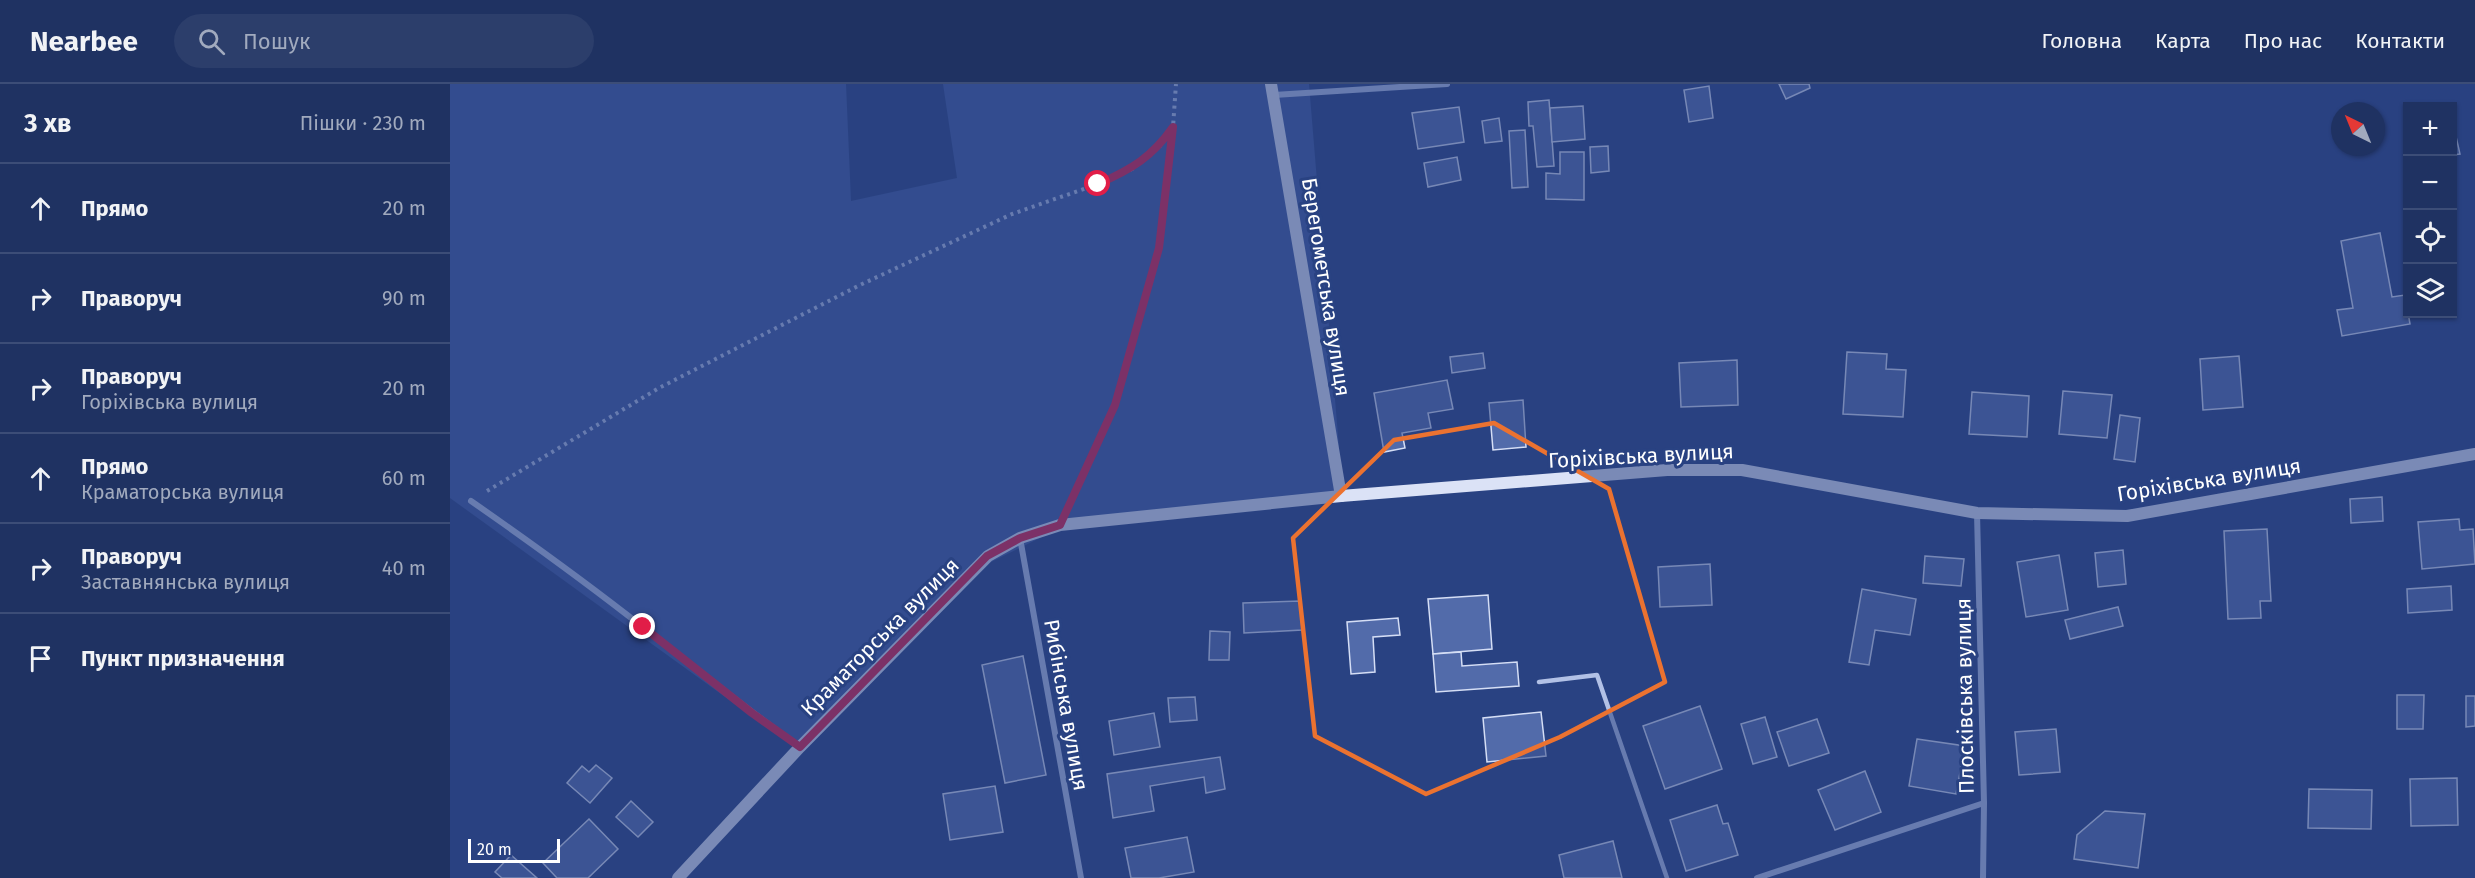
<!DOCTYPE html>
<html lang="uk">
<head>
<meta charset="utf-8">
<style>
  body { margin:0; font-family:"Fira Sans",sans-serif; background:#2c3e6b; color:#f1f3f6 }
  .controls { position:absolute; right:18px; top:18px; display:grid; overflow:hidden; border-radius:0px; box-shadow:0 2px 4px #0004 }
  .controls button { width:54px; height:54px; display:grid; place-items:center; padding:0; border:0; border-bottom:2px solid #3c4d77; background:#1f3262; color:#f1f3f6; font:30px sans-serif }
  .compass { position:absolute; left:1881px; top:18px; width:54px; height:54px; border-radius:50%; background:#1f3262; box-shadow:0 2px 4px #0004; rotate:317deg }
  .scale { position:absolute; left:18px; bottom:15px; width:92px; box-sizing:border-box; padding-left:6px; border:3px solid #fff; border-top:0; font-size:16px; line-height:21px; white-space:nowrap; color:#fff; -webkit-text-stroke:4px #294282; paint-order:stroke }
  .stop { position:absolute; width:18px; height:18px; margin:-14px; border:4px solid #e11d48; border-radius:50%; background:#fff }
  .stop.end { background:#e11d48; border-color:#fff; box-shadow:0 2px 6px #0008 }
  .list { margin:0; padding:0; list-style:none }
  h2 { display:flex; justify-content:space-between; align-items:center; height:78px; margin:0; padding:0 24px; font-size:26px }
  h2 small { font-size:20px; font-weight:400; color:#a1aabe }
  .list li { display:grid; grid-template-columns:39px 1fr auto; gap:18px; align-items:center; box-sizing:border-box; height:90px; padding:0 24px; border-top:2px solid #3c4d77 }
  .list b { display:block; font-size:22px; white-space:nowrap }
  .list p { margin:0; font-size:20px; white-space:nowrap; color:#a1aabe }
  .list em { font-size:20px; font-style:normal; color:#a1aabe }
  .icon { flex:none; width:33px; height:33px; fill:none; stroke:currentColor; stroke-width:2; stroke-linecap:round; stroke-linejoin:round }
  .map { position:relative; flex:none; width:2025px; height:794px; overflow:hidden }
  header { display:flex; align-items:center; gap:36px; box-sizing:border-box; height:84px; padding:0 30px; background:#1f3262; border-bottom:2px solid #3c4d77 }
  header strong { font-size:28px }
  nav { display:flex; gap:33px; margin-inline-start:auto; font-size:21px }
  .search { width:420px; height:54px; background:#2c3e6b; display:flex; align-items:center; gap:15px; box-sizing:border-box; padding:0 21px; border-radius:33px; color:#a1aabe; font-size:22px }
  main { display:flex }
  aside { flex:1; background:#1f3262 }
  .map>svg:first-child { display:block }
</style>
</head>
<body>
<header>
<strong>Nearbee</strong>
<div class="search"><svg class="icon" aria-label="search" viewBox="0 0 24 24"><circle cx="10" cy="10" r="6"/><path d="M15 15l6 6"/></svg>Пошук</div>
<nav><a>Головна</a><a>Карта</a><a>Про нас</a><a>Контакти</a></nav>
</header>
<main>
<aside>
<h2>3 хв<small>Пішки · 230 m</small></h2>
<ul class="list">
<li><svg class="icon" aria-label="ahead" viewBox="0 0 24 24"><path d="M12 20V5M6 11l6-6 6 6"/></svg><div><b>Прямо</b></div><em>20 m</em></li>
<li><svg class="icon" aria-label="right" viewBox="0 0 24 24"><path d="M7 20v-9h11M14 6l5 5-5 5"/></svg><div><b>Праворуч</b></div><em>90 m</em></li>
<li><svg class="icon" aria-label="right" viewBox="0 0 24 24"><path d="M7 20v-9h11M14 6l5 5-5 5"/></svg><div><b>Праворуч</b><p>Горіхівська вулиця</p></div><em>20 m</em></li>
<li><svg class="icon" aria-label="ahead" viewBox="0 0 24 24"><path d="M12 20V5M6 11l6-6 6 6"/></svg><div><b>Прямо</b><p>Краматорська вулиця</p></div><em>60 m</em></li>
<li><svg class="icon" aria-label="right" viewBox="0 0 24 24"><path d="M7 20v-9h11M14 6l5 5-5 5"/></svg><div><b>Праворуч</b><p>Заставнянська вулиця</p></div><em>40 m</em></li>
<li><svg class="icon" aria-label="arrive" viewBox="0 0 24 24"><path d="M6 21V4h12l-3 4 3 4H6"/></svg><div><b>Пункт призначення</b></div></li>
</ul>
</aside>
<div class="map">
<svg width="2025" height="794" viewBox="0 0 2025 794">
  <rect width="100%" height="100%" fill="#294282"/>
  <polygon fill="#3e5a9f" points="0,0 396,0 401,117 507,94 493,0 859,0 893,412 604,447 541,478 350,667 0,414"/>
  <g fill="#526baa" stroke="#d5def5" stroke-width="1.5">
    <polygon points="1329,0 1359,0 1360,4 1336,15"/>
    <polygon points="1259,2 1263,34 1239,38 1234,6"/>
    <polygon points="1099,16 1104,82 1087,83 1083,42 1079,42 1078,18"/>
    <polygon points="1133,22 1135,55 1102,58 1100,24"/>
    <polygon points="1009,23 1014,58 968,65 962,29"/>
    <polygon points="1049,34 1052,57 1035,59 1032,37"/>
    <polygon points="2002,35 2010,70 2002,71"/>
    <polygon points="1075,46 1078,103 1062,104 1059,47"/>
    <polygon points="1158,62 1159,87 1141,89 1140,63"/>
    <polygon points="1110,68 1134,68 1134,116 1096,115 1096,89 1110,90"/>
    <polygon points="1007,73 1011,96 978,103 974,79"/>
    <polygon points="1930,149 1942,213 1955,211 1960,240 1892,252 1887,226 1903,224 1891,157"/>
    <polygon points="1397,268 1437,270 1436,285 1456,286 1453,333 1393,330"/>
    <polygon points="1033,269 1035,284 1002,289 1000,273"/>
    <polygon points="1789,272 1793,323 1753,326 1750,275"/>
    <polygon points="1287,276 1288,321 1231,323 1229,279"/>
    <polygon points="997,296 1003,325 978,329 981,344 952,349 955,364 934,368 924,309"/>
    <polygon points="1613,307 1662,311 1657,354 1609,350"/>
    <polygon points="1522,308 1579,312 1577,353 1519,350"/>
    <polygon points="1073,316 1076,363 1043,366 1039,319"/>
    <polygon points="1670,331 1690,334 1685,378 1664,375"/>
    <polygon points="1932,413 1933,437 1901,439 1900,415"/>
    <polygon points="2009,435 2010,446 2023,445 2025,480 1972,485 1968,438"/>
    <polygon points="1817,445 1821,517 1810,517 1811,534 1778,535 1774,447"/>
    <polygon points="1673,466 1676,500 1648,503 1645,469"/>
    <polygon points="1609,471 1618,526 1576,533 1567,478"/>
    <polygon points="1475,472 1514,475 1511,502 1473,499"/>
    <polygon points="1260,480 1262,521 1210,523 1208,483"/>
    <polygon points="2001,502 2002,526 1958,529 1957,505"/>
    <polygon points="1412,505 1466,515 1460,551 1425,546 1419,581 1399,578"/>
    <polygon points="1038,511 1042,565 983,570 978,515"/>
    <polygon points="850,517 852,546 794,549 793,519"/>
    <polygon points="1668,523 1673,542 1620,555 1615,536"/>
    <polygon points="948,534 950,551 923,553 925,588 901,590 897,538"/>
    <polygon points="760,547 780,548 779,576 759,576"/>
    <polygon points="1011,568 1012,582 1067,578 1069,602 986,608 983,570"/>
    <polygon points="573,572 596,691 555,699 532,581"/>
    <polygon points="1947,611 1974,611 1973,645 1947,645"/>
    <polygon points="2016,612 2025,612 2025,642 2016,643"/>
    <polygon points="745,613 747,636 720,638 718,614"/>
    <polygon points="1250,622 1272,685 1215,705 1193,642"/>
    <polygon points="1091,628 1096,672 1037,678 1033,634"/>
    <polygon points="704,629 710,663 664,671 659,637"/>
    <polygon points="1315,633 1327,673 1303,680 1291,640"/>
    <polygon points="1367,635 1379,669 1339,682 1327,648"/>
    <polygon points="1606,645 1610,688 1569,691 1565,648"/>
    <polygon points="1467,655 1515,662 1506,710 1459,702"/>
    <polygon points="770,673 775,705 756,709 754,693 700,702 704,727 663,734 657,690"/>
    <polygon points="146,681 162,694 140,719 117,699 132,682 139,688"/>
    <polygon points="1415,687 1431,728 1385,746 1368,706"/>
    <polygon points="2007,694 2008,741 1961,742 1960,695"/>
    <polygon points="545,702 553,748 500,756 493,710"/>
    <polygon points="1859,705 1922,706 1921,745 1858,744"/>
    <polygon points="181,717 203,738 188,753 166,733"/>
    <polygon points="1267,721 1273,740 1278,739 1288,771 1236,787 1220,736"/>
    <polygon points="1655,727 1695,730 1688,784 1624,775 1627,751"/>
    <polygon points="139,735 168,765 138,794 107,794 93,779"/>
    <polygon points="737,753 744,788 709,794 681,794 675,764"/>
    <polygon points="1163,757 1172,794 1114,794 1109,771"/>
    <polygon points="61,771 87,794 52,794 45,788"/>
  </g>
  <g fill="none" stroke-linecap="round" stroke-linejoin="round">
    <g stroke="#b2c1e6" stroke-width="4" stroke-dasharray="3 4.5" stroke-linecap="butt">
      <polyline points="37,407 209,304 410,201 562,130 648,100 682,85 709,63 723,43"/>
      <polyline points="619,420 665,321 709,164 723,43 726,0"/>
    </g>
    <polyline stroke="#b2c1e6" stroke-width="4.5" points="1089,598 1147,591 1217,794"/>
    <g stroke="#b2c1e6" stroke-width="6">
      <polyline points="824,11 997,0"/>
      <path d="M21,417C80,458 138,500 194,544C246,584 296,625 350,663"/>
      <polyline points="1527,429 1534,719 1533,794"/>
      <polyline points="570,454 631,794"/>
      <polyline points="1307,794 1534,719"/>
    </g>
    <g stroke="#dbe2f6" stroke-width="12">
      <polyline points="821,0 891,412"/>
      <polyline points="228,794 350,663 538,472 570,454 610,441 891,412 1217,386 1292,386 1527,429 1677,432 2025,370"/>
    </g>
  </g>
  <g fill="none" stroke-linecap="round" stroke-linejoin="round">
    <path stroke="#e11d48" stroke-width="8" d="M193,543L302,629L350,663L537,472L570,454L610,441L665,321L709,164L723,43C702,73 682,85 648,100"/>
  </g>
  <path d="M0 0H2025V794H0ZM1044,339L1159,405L1215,598L1110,653L976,710L865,652L843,454L944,356Z" fill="#294282" fill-opacity=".55" fill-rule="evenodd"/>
  <path fill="none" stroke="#eb7230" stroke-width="4.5" stroke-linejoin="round" d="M1044,339L1159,405L1215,598L1110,653L976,710L865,652L843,454L944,356Z"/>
  <g text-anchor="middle" stroke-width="6" stroke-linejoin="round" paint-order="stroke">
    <g font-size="21" fill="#fff" stroke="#294282">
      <text transform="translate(876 203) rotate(81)" y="7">Берегометська вулиця</text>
      <text transform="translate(1191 372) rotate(-3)" y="7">Горіхівська вулиця</text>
      <text transform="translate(1759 396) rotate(-9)" y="7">Горіхівська вулиця</text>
      <text transform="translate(430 553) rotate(-45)" y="7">Краматорська вулиця</text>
      <text transform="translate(1515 612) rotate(-91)" y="7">Плосківська вулиця</text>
      <text transform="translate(616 621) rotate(80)" y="7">Рибінська вулиця</text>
    </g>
  </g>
</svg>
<div class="controls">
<button>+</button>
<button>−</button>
<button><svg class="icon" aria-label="locate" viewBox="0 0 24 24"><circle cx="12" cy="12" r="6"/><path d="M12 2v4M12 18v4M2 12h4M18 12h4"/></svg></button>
<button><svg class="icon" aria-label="layers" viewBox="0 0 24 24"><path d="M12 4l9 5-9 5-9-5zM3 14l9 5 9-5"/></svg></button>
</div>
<svg class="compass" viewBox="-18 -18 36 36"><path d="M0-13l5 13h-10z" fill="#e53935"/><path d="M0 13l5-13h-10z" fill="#a1aabe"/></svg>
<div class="scale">20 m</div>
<div class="stop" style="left:648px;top:100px"></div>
<div class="stop end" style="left:193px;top:543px"></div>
</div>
</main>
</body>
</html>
